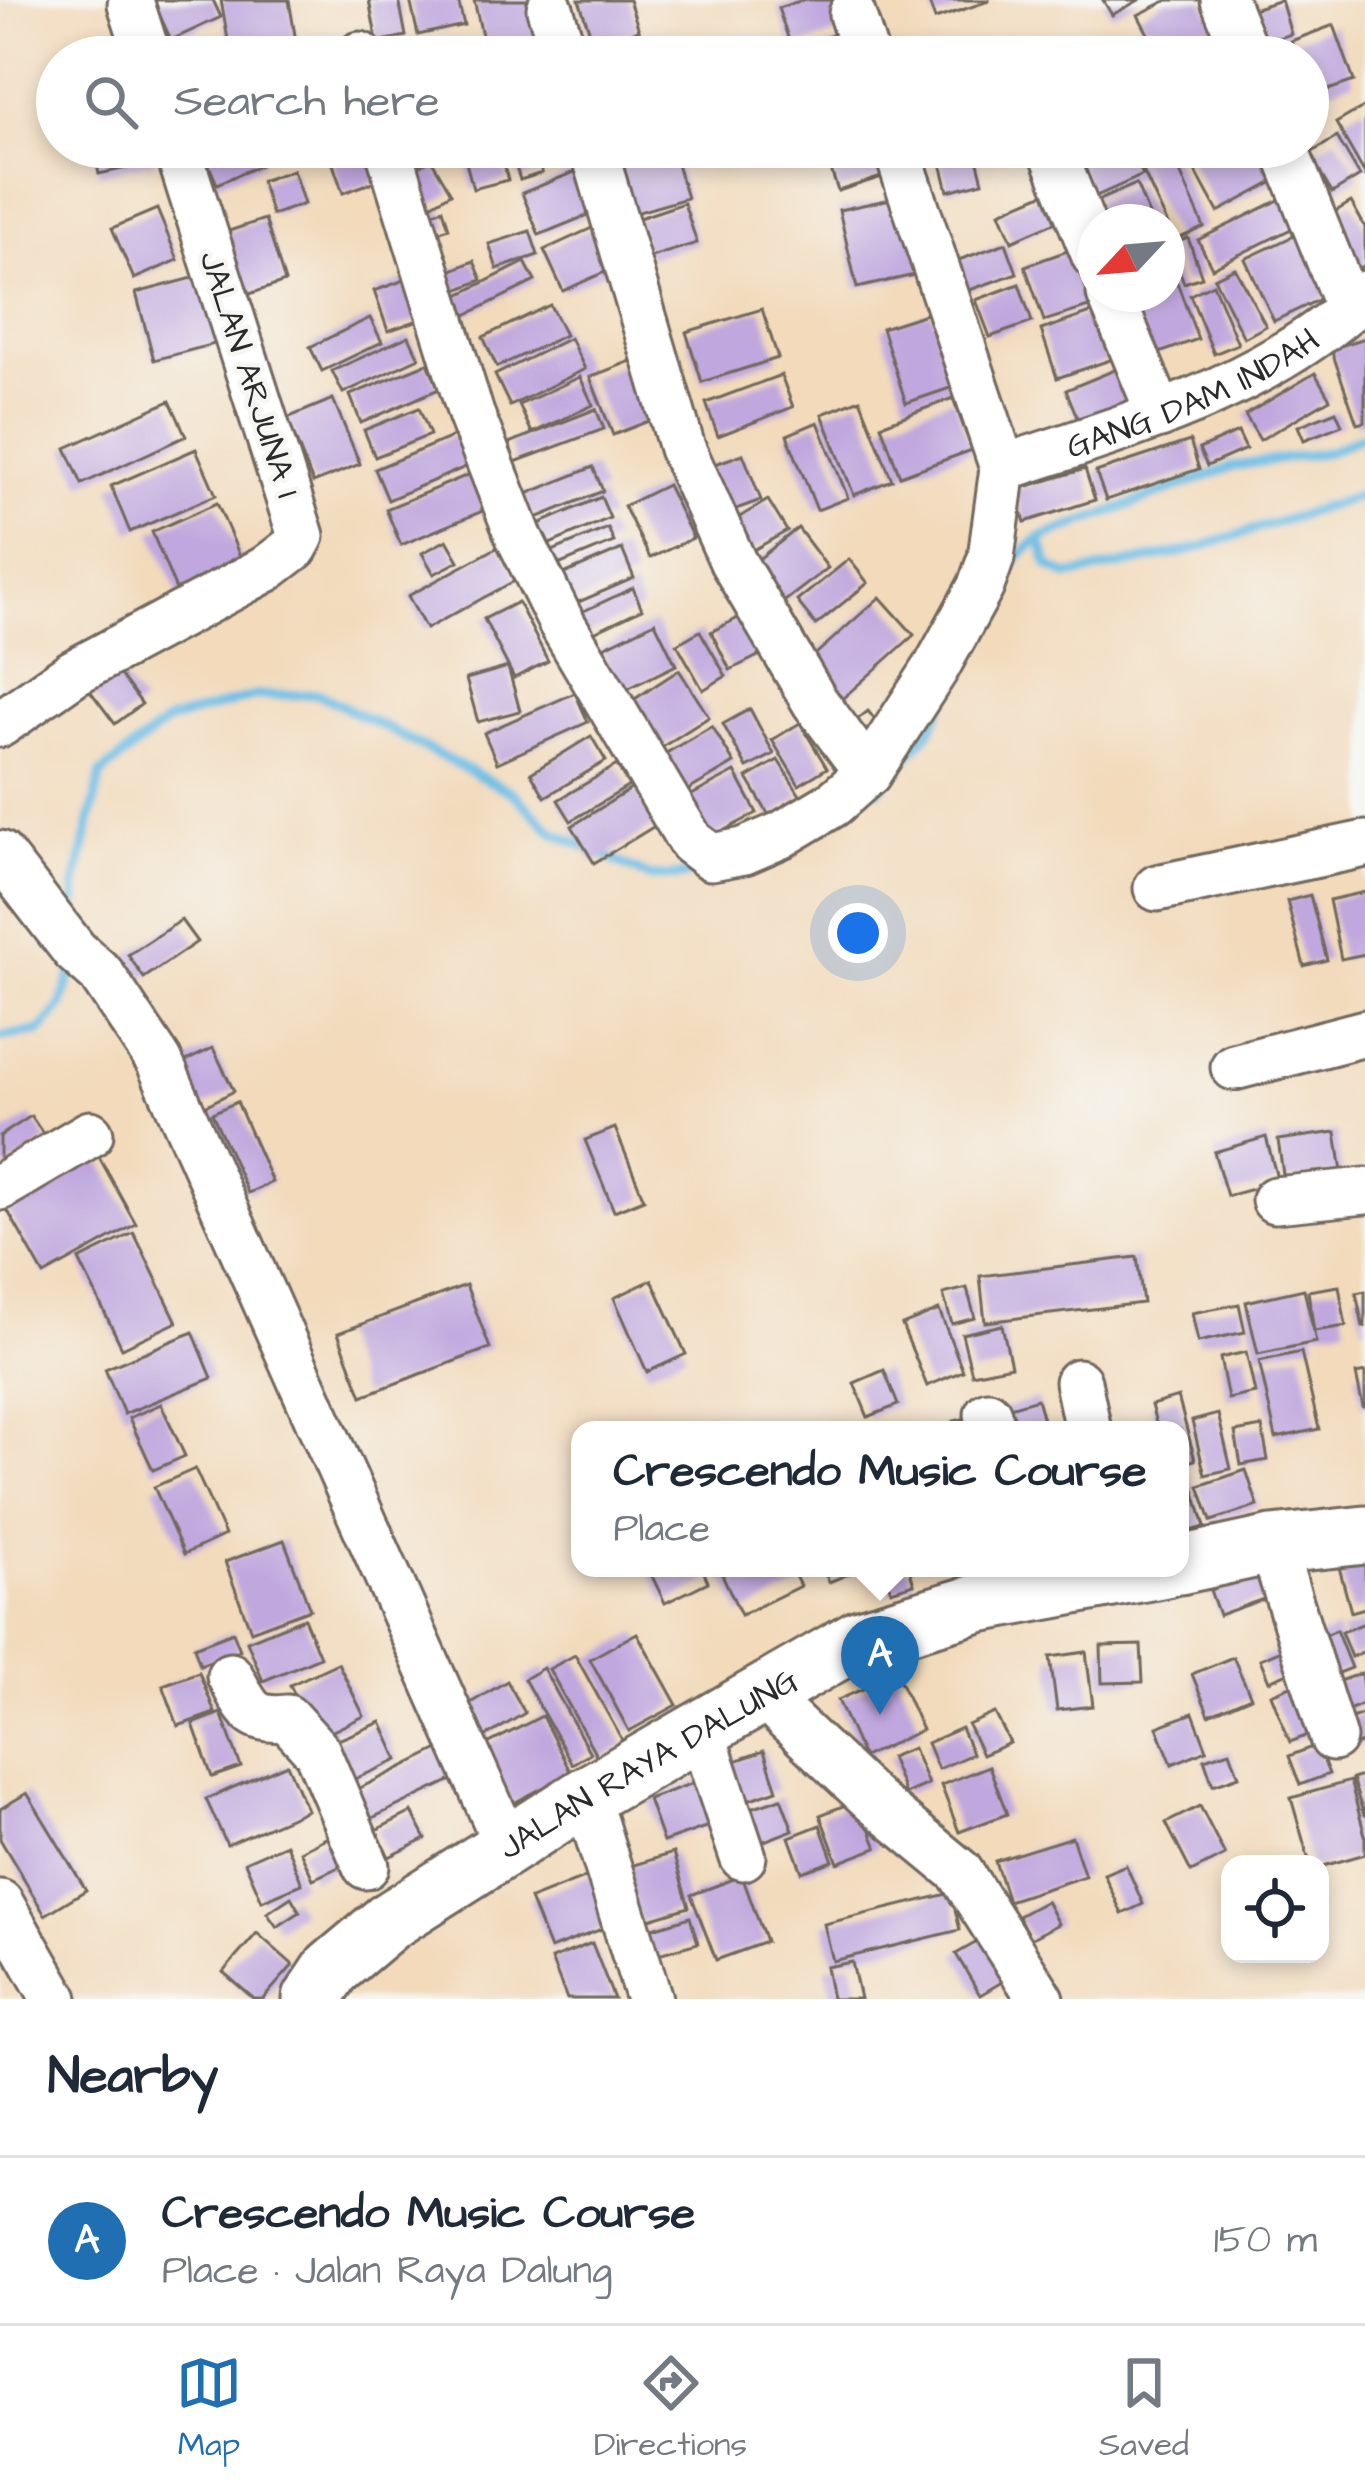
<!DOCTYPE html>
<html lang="en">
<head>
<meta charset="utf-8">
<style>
  body { margin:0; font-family:"Architects Daughter",sans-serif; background:#f6f6f7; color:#1f2937 }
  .controls { position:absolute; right:36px; bottom:36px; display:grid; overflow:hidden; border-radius:24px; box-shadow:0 6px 18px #0003 }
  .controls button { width:108px; height:108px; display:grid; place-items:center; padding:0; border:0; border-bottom:3px solid #e0e1e3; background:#fff; color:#1f2937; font:60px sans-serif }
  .compass { position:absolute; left:1077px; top:204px; width:108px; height:108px; border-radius:50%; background:#fff; box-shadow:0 6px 18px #0003; rotate:244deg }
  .you { position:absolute; left:858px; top:933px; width:42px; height:42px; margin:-30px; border:9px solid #fff; border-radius:50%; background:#1a73e8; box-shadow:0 0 0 18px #1a73e833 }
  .badge { display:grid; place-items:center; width:78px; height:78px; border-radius:50%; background:#1f6fb2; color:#fff; font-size:39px; font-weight:700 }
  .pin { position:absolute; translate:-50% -99px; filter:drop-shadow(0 3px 6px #0008) }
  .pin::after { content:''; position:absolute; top:63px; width:42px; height:36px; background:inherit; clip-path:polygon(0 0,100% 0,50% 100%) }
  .popup { position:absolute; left:571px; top:1421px; width:618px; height:156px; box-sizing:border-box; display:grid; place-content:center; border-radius:24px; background:#fff; filter:drop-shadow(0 3px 9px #0005); font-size:39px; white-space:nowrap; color:#747a83 }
  .popup b { font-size:45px; color:#1f2937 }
  .popup::after { content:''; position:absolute; left:50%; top:100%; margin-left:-24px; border:24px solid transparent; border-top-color:#fff }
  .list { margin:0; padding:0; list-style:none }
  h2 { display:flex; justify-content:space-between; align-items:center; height:156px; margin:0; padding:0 48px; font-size:51px }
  h2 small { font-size:39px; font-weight:400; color:#747a83 }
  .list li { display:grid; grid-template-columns:78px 1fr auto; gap:36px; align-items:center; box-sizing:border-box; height:168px; padding:0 48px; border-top:3px solid #e0e1e3 }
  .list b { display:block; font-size:45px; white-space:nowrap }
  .list p { margin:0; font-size:39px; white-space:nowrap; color:#747a83 }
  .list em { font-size:39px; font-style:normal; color:#747a83 }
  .icon { flex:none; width:66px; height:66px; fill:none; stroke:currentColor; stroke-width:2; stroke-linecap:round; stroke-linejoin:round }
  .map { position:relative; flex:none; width:1365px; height:1999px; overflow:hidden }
  .search { position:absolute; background:#fff; box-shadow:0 6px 18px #0003; left:36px; right:36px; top:36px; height:132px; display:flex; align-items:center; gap:30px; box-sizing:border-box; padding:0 42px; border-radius:66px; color:#747a83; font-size:45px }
  .sheet { height:324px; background:#fff }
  nav { display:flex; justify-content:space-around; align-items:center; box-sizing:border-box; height:168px; border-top:3px solid #e0e1e3; background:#fff; font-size:33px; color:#747a83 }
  nav a { display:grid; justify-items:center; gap:6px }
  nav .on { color:#1f6fb2 }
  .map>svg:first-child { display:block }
</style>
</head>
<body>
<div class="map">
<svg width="1365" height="1999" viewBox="0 0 1365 1999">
  <rect width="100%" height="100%" fill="#f6f6f2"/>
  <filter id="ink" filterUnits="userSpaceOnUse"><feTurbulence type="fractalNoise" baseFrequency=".00833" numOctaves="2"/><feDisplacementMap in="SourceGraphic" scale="24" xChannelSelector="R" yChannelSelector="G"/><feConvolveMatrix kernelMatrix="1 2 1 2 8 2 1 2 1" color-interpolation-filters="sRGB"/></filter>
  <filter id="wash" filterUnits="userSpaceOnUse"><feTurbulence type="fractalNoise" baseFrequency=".004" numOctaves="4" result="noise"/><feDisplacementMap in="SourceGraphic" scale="48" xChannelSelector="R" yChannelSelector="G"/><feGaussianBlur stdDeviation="2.7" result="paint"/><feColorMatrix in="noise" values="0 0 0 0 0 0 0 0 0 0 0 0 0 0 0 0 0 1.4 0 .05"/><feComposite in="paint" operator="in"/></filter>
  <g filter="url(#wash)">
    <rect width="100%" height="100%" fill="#f2dabb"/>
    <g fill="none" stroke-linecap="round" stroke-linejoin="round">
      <g stroke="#68bbe4" stroke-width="10">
        <polyline points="1040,538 1049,566 1068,576 1188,551 1365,494"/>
        <polyline points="1007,576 1016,558 1040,538 1235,466 1328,452 1365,435"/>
        <polyline points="879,790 929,732 961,667"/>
        <polyline points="75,928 75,887 101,774 168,721 255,696 319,694 513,793 553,832 650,877 681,876 705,869"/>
        <polyline points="0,1037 40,1031 61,1007 74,965"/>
      </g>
    </g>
    <g id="blocks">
      <g fill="#c0a7de">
        <polygon points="153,0 213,0 221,17 171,40"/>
        <polygon points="221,0 289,0 298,53 231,57"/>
        <polygon points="369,0 399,0 406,36 377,42"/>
        <polygon points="410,0 458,0 464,25 418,35"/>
        <polygon points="474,0 532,0 542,46 487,57"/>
        <polygon points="579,0 629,0 639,30 594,45"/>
        <polygon points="803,0 840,0 850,29 792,49 778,8"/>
        <polygon points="928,0 989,0 989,1 935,19"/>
        <polygon points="1103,0 1139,0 1112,15"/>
        <polygon points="1168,0 1203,0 1223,38 1187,57 1160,57 1138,15"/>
        <polygon points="1281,0 1291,34 1247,48 1237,14"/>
        <polygon points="1334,25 1354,81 1311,96 1308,57 1297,57 1291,41"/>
        <polygon points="647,38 653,57 590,57 590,56"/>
        <polygon points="850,40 855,57 797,57 797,56"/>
        <polygon points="1143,42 1150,57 1113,57"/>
        <polygon points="416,43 420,57 372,57 372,56"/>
        <polygon points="475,44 477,57 430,57 429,51"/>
        <polygon points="342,47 345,57 308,57 308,55"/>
        <polygon points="1365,106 1365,174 1336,123"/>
        <polygon points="1337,137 1360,176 1332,193 1309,154"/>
        <polygon points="93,147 150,147 154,162 99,174"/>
        <polygon points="213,147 256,147 263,164 217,184 203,151"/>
        <polygon points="327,147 370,147 382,179 343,193"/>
        <polygon points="462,147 499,147 508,180 473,189"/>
        <polygon points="510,147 534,147 542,173 520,180"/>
        <polygon points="544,147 581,147 582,151 548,162"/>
        <polygon points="613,147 672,147 687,198 632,214"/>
        <polygon points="839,147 882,147 891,174 838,191 825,152"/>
        <polygon points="937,147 974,147 983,182 948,191"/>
        <polygon points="1071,147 1130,147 1143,175 1094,197"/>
        <polygon points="1162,147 1169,147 1204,227 1175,240 1137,158"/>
        <polygon points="1203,147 1259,147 1277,180 1218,212 1187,156"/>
        <polygon points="431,159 451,193 421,211 401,177"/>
        <polygon points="582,169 598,211 539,235 522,193"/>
        <polygon points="293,170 304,204 272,215 261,181"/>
        <polygon points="1136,184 1152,222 1103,222 1094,202"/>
        <polygon points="1045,193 1058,221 1012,241 1000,212"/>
        <polygon points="905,196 923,273 857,288 839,210"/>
        <polygon points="1287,196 1301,224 1212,268 1198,240"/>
        <polygon points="1351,202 1365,227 1365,265 1351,273 1321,220"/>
        <polygon points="684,203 697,243 648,258 636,219"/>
        <polygon points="157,209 178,260 134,279 112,228"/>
        <polygon points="443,209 449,228 423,237 416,219"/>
        <polygon points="265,219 285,282 241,297 220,234"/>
        <polygon points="603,223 622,264 563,291 544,250"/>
        <polygon points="530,231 538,255 497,269 489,244"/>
        <polygon points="1300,233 1330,294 1274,321 1245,259"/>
        <polygon points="1188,238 1202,277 1184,283 1170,245"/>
        <polygon points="1006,243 1017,273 964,292 953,262"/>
        <polygon points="1073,249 1092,306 1044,321 1025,266"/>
        <polygon points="474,261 482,280 445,295 437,276"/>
        <polygon points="525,262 535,281 464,316 455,297"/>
        <polygon points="1235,268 1266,326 1244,338 1214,278"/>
        <polygon points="1172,269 1198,339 1143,359 1120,294 1167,294 1167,271"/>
        <polygon points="204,275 222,342 154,360 136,293"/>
        <polygon points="413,277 427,317 388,331 374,291"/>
        <polygon points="1019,284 1032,322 990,337 976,300"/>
        <polygon points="1213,284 1238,344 1214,354 1190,295"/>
        <polygon points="550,305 565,335 497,367 483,337"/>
        <polygon points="762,309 778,358 702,382 686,332"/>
        <polygon points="1100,310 1116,358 1057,378 1041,330"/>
        <polygon points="932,312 956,386 906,403 882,328"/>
        <polygon points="370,318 382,342 322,371 310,347"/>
        <polygon points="409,336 419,358 343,393 332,371"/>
        <polygon points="570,338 585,369 510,406 495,375"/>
        <polygon points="1365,338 1365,422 1357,424 1331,349"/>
        <polygon points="636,359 659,417 613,435 590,377"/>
        <polygon points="428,363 439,389 361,423 350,395"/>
        <polygon points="1122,367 1136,400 1080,424 1066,390"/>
        <polygon points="1315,373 1330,399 1260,440 1245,415"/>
        <polygon points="781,375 793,407 718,436 706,403"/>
        <polygon points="580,377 593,405 532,433 519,405"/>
        <polygon points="953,398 972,450 900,476 881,425"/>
        <polygon points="333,399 360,464 313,483 287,418"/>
        <polygon points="860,399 892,480 854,495 822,414"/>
        <polygon points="170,401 186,436 82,484 66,448"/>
        <polygon points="419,408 430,435 375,457 364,430"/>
        <polygon points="596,409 604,429 515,462 509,443"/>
        <polygon points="1336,411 1342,425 1304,440 1298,426"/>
        <polygon points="818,422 848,498 817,510 787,435"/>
        <polygon points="1238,432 1246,449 1207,466 1199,449"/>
        <polygon points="454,436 468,466 388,500 375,469"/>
        <polygon points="1190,441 1199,469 1106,500 1096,472"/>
        <polygon points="196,449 216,495 130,532 111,486"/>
        <polygon points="743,454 761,500 725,513 707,467"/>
        <polygon points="593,467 603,491 534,519 524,495"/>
        <polygon points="1085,469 1095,500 1025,522 1015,490"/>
        <polygon points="475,472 490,508 401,545 386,509"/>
        <polygon points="667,485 693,538 650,558 624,506"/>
        <polygon points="601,497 610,518 543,547 534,526"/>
        <polygon points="768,500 787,531 741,557 723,527"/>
        <polygon points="217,503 245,568 179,597 152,532"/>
        <polygon points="608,528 614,542 551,568 545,554"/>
        <polygon points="798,528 828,568 781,604 751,565"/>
        <polygon points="447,540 459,561 434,574 422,553"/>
        <polygon points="500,546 518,579 426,629 408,596"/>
        <polygon points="622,549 634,578 565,608 552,579"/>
        <polygon points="849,559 868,583 816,625 797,601"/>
        <polygon points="633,588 642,609 579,639 569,618"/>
        <polygon points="880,597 914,635 842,699 808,661"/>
        <polygon points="518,602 548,661 514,678 484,619"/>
        <polygon points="744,615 764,653 730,670 711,632"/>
        <polygon points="655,622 676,665 621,692 600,649"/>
        <polygon points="700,631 726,676 703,690 677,644"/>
        <polygon points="508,667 520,711 478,722 466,679"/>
        <polygon points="115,668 142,704 115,724 88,688"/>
        <polygon points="679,670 709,717 648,756 618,710"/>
        <polygon points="575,693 588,722 497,763 484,733"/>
        <polygon points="750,709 774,754 747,768 723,724"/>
        <polygon points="868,711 883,730 860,748 845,729"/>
        <polygon points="800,723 827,768 799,785 772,740"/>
        <polygon points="712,726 734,763 680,795 658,758"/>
        <polygon points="591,736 606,761 545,797 531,773"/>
        <polygon points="778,760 801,797 770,817 747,778"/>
        <polygon points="617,765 629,786 571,821 558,800"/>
        <polygon points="735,772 757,813 708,839 686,798"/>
        <polygon points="634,787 658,824 594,863 572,826"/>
        <polygon points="1365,892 1365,954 1341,959 1329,900"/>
        <polygon points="1310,895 1327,960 1304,966 1287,901"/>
        <polygon points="181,920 197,942 144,978 128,955"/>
        <polygon points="213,1048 234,1091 201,1108 180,1064"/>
        <polygon points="237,1102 272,1182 248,1193 212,1113"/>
        <polygon points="31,1116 48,1141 0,1173 0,1136"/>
        <polygon points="615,1128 644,1199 614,1211 585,1140"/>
        <polygon points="1336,1132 1342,1172 1284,1181 1278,1140"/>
        <polygon points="1266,1137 1278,1182 1227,1196 1214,1152"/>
        <polygon points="93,1146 136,1224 44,1275 0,1197"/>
        <polygon points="134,1233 177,1322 122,1348 79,1260"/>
        <polygon points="1137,1257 1143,1303 985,1322 980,1276"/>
        <polygon points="652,1280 686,1354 647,1372 614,1298"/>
        <polygon points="466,1285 490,1348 362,1396 338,1333"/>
        <polygon points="1339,1286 1346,1326 1314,1331 1308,1291"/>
        <polygon points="967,1288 975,1318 952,1324 943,1294"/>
        <polygon points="1304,1289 1316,1342 1258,1354 1246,1302"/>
        <polygon points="1365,1291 1365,1327 1363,1327 1356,1293"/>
        <polygon points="1239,1304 1245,1332 1198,1342 1192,1313"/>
        <polygon points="939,1310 963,1371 927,1386 902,1325"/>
        <polygon points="1002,1325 1011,1366 972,1374 962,1334"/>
        <polygon points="193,1332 212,1378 124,1414 105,1369"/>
        <polygon points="1246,1352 1255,1393 1228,1399 1220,1358"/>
        <polygon points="1301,1352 1319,1429 1276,1438 1259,1361"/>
        <polygon points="884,1370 898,1405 868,1417 854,1383"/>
        <polygon points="1365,1372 1365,1407 1363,1407 1356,1374"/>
        <polygon points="1178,1397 1195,1460 1180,1464 1180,1430 1158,1430 1151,1405"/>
        <polygon points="1037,1399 1046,1430 998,1430 993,1412"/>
        <polygon points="161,1404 185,1456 153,1470 129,1418"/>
        <polygon points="1218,1414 1231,1469 1205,1475 1192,1421"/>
        <polygon points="978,1415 981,1430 956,1430 954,1421"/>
        <polygon points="1262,1427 1268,1460 1241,1465 1235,1432"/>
        <polygon points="195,1469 225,1535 184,1554 154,1487"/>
        <polygon points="1246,1470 1258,1506 1211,1521 1199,1486"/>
        <polygon points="1191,1479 1205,1527 1180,1534 1180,1482"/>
        <polygon points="284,1540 310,1609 251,1631 225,1562"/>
        <polygon points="1365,1560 1365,1608 1351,1612 1339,1567"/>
        <polygon points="648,1568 702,1568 708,1582 665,1603"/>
        <polygon points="719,1568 791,1568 800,1586 741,1615"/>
        <polygon points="823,1568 863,1568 829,1582"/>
        <polygon points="883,1568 909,1568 914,1584 891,1591"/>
        <polygon points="966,1568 1015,1568 968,1580"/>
        <polygon points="1266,1570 1275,1595 1219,1615 1210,1590"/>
        <polygon points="304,1618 320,1657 263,1681 247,1641"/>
        <polygon points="1365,1623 1365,1651 1351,1657 1341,1632"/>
        <polygon points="1336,1630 1351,1668 1320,1680 1305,1643"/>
        <polygon points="233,1632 240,1650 200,1665 194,1647"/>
        <polygon points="637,1633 677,1705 629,1731 590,1659"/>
        <polygon points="1141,1645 1143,1682 1102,1683 1101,1646"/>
        <polygon points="1291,1646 1300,1668 1269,1681 1260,1659"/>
        <polygon points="1086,1652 1093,1706 1057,1710 1050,1657"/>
        <polygon points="575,1655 625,1745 599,1760 549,1669"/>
        <polygon points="1233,1657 1251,1697 1209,1715 1192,1674"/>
        <polygon points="338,1663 364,1716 316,1739 290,1685"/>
        <polygon points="543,1668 590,1753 572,1764 524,1679"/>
        <polygon points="199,1672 215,1713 178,1726 163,1685"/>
        <polygon points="1361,1673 1365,1703 1334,1716 1323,1687"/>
        <polygon points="897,1674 922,1730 863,1757 838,1700"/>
        <polygon points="507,1681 525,1713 470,1746 452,1714"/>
        <polygon points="1303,1681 1322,1730 1290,1742 1271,1694"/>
        <polygon points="221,1713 241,1767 212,1777 193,1724"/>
        <polygon points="995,1713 1010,1743 982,1755 968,1725"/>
        <polygon points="1193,1713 1207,1750 1172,1764 1157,1727"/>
        <polygon points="1365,1713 1365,1742 1345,1750 1335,1724"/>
        <polygon points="542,1716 571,1773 504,1808 474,1751"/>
        <polygon points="381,1722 398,1760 350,1781 333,1742"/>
        <polygon points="961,1728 972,1754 938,1769 927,1743"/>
        <polygon points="1317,1745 1329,1774 1300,1785 1289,1756"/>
        <polygon points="441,1748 456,1778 370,1819 356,1790"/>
        <polygon points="913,1748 928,1784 905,1794 890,1757"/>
        <polygon points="764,1751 777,1790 742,1802 729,1763"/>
        <polygon points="1230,1751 1239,1776 1213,1785 1204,1759"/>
        <polygon points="287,1764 307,1810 227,1845 206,1799"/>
        <polygon points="989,1766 1007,1814 959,1832 941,1785"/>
        <polygon points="1365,1775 1365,1815 1364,1815 1352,1779"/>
        <polygon points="702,1780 717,1823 663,1842 648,1799"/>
        <polygon points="1350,1781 1365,1835 1365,1854 1320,1867 1310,1864 1291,1798"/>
        <polygon points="27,1793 86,1890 45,1915 0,1839 0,1809"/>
        <polygon points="781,1798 793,1830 754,1845 742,1811"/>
        <polygon points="858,1800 877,1848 838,1863 820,1815"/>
        <polygon points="1200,1806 1225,1855 1191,1872 1166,1823"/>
        <polygon points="412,1812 426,1839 389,1857 376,1830"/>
        <polygon points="820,1825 833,1861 802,1872 789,1837"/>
        <polygon points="328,1837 341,1866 313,1879 300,1851"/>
        <polygon points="1072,1837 1085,1876 1008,1901 995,1861"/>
        <polygon points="286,1844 302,1884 262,1901 245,1862"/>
        <polygon points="673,1853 689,1907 640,1922 624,1868"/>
        <polygon points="1126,1865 1143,1904 1122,1914 1104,1874"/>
        <polygon points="591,1875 610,1926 550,1949 530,1899"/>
        <polygon points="742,1876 766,1942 716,1960 691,1895"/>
        <polygon points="951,1893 960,1930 833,1961 824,1924"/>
        <polygon points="291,1897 300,1912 277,1927 267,1913"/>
        <polygon points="1046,1901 1058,1924 1030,1939 1018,1916"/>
        <polygon points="690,1917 698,1943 651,1956 643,1931"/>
        <polygon points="257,1933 293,1965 263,1999 254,1999 223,1972"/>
        <polygon points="984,1938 1007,1979 980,1995 956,1954"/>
        <polygon points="592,1943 614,1999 567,1999 551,1959"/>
        <polygon points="852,1962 860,1999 832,1999 826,1967"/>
      </g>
    </g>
  </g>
  <g filter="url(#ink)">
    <use href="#blocks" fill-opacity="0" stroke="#71685d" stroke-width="3"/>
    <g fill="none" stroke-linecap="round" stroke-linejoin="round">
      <defs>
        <g id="minor">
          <polyline points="1224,0 1247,57"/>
          <polyline points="131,4 148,57"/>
          <polyline points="550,9 565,57"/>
          <polyline points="852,14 866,57"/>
          <polyline points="360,55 360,57"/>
          <polyline points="388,147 471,414 519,537 561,622 691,842 711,857 744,851 781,835 833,804 868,773 936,668 981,586 991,558 1003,468 896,147"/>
          <polyline points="593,147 682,448 733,562 815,702 868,773"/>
          <polyline points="1051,147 1095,256"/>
          <polyline points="1284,147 1349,309"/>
          <polyline points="1110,294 1160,415"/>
          <path id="s1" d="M1003,468C1128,426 1267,388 1365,294"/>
          <polyline points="0,724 73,673 266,569 295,547 301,536 177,147"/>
          <polyline points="0,854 75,951 101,974 159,1061 507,1845"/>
          <polyline points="1157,888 1365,844"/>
          <polyline points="1234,1067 1365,1033"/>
          <polyline points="0,1187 90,1134"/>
          <polyline points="1275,1200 1365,1191"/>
          <polyline points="1078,1382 1088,1430"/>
          <polyline points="988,1414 993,1430"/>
          <polyline points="1272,1545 1333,1738"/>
          <path d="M230,1676C247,1706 248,1722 287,1718L317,1751L366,1866"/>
          <polyline points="770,1691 781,1713 874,1801 960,1872 1041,1999"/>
          <polyline points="700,1728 743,1857"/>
          <polyline points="586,1796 649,1999"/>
          <polyline points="0,1903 55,1999"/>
        </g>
        <g id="major">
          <polyline points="1180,1565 1272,1545 1365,1535"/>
          <path id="s2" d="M312,1999L332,1969L388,1922L586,1796L860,1638L979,1603L1166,1568"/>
        </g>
      </defs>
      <use href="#minor" stroke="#71685d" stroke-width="51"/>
      <use href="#major" stroke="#71685d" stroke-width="63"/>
      <use href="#minor" stroke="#fff" stroke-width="45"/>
      <use href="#major" stroke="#fff" stroke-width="57"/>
    </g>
  </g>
  <g text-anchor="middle" stroke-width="9" stroke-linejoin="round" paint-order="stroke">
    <g font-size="33" fill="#2b2b2b" stroke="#f6f6f2">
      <text transform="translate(251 374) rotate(72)" y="12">JALAN ARJUNA I</text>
      <text dy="12" stroke="none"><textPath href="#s1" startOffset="204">GANG DAM INDAH</textPath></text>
      <text dy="12" stroke="none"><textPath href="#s2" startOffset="414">JALAN RAYA DALUNG</textPath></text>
    </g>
  </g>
</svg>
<div class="controls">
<button><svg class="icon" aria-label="locate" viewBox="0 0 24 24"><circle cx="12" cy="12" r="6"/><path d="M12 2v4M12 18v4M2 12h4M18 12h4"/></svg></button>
</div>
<svg class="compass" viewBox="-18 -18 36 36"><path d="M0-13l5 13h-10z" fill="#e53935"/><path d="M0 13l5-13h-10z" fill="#747a83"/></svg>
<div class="you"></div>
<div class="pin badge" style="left:880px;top:1715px">A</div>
<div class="popup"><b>Crescendo Music Course</b>Place</div>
<div class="search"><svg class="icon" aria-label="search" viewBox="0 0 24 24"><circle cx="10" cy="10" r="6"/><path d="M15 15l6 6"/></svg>Search here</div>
</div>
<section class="sheet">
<h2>Nearby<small></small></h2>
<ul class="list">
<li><span class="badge">A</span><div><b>Crescendo Music Course</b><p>Place · Jalan Raya Dalung</p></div><em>150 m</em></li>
</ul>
</section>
<nav>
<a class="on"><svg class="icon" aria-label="map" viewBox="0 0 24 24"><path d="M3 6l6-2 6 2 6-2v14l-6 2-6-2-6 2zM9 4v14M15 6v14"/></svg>Map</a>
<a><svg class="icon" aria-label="directions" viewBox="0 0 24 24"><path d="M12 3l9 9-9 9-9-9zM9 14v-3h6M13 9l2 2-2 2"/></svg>Directions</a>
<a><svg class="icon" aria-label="saved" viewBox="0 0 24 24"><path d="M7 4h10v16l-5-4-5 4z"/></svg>Saved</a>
</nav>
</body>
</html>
